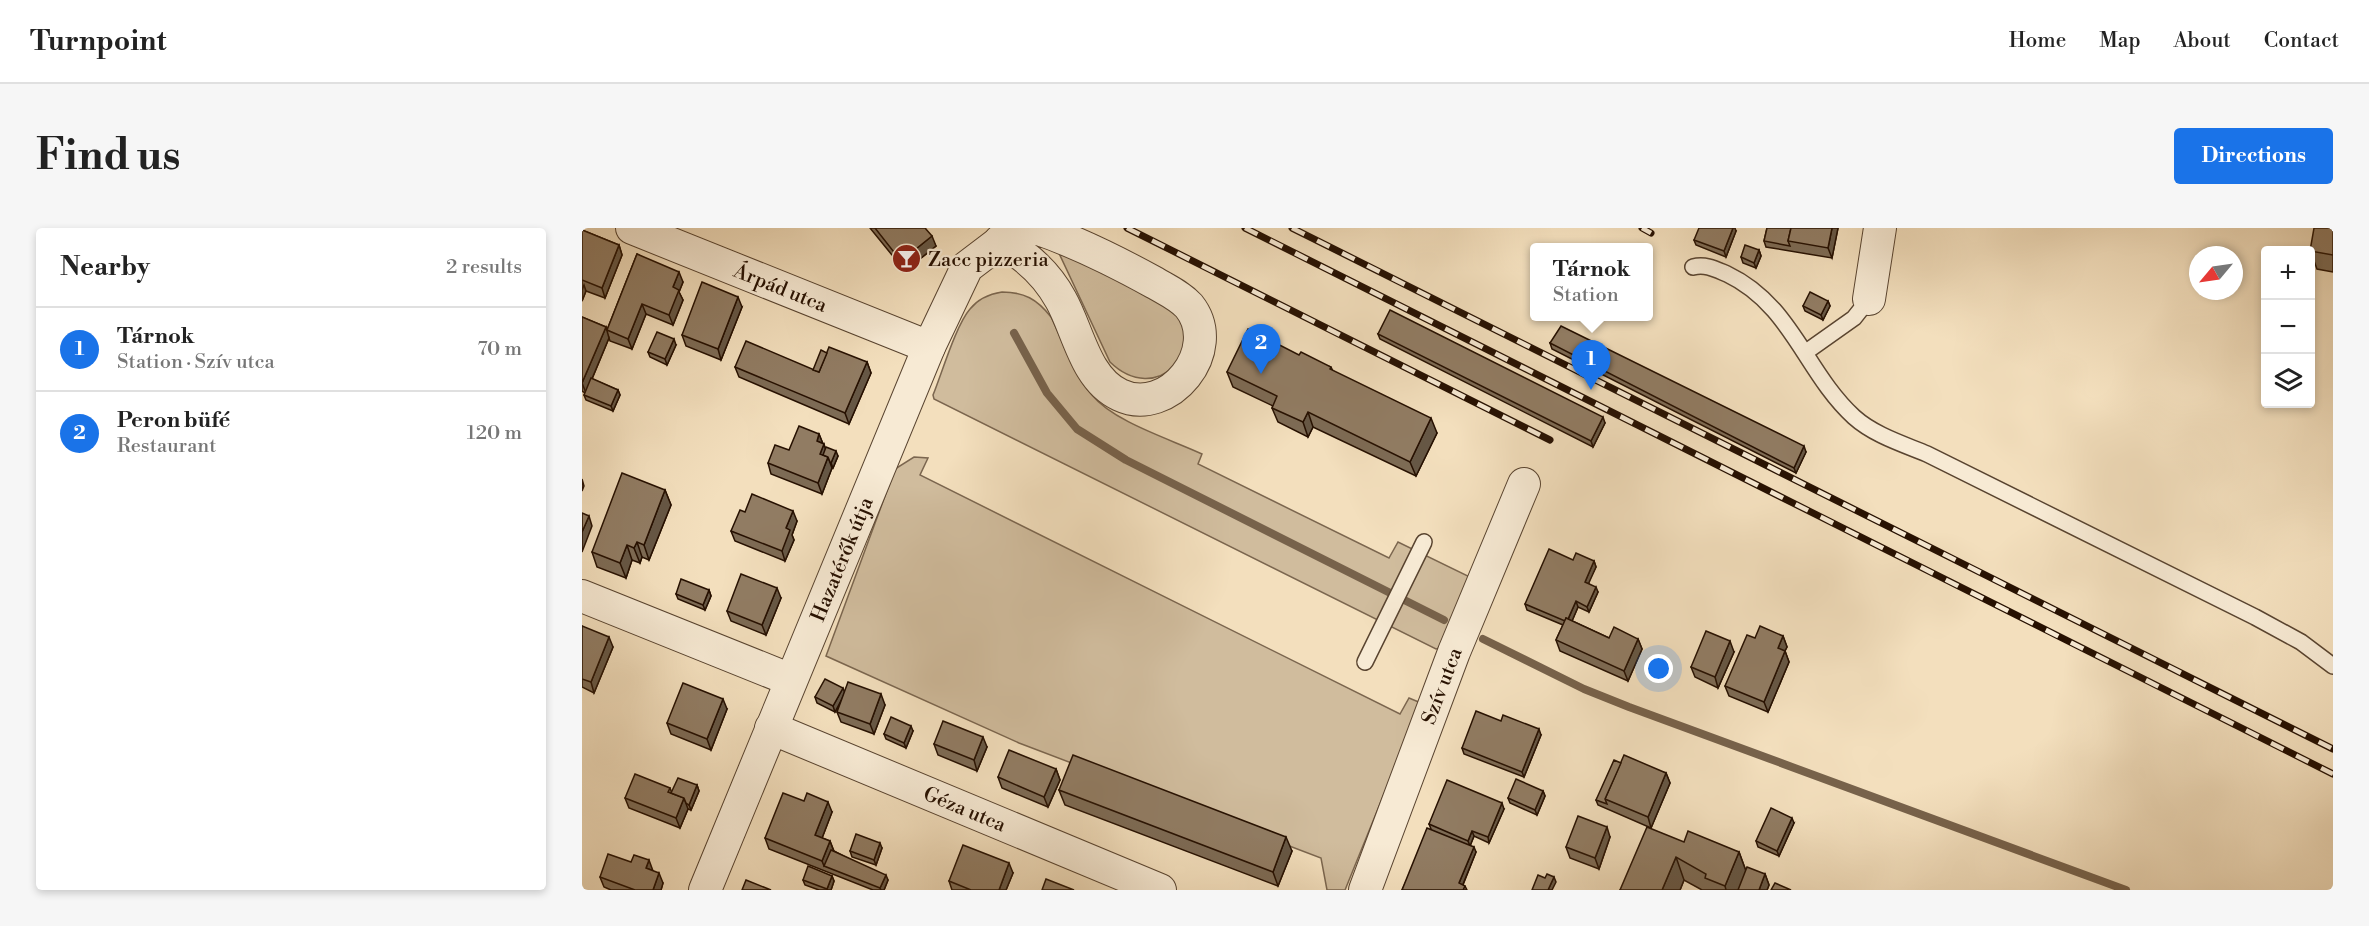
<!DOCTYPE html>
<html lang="en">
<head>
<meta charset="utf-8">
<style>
  body { margin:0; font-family:"Libre Bodoni",serif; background:#f6f6f6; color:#222 }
  .controls { position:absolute; right:18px; top:18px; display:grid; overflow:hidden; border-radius:6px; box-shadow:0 3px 9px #0003 }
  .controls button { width:54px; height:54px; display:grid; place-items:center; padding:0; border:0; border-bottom:2px solid #e0e0e0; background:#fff; color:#222; font:30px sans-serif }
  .compass { position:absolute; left:1607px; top:18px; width:54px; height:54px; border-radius:50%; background:#fff; box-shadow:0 3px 9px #0003; rotate:241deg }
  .you { position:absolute; left:1077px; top:441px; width:21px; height:21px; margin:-15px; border:4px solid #fff; border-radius:50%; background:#1a73e8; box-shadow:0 0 0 9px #1a73e833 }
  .badge { display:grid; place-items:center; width:39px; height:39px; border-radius:50%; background:#1a73e8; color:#fff; font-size:20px; font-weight:700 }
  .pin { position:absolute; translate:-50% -50px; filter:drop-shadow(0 2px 3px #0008) }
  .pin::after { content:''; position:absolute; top:32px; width:21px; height:18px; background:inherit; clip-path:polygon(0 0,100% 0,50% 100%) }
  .popup { position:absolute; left:948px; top:15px; width:123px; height:78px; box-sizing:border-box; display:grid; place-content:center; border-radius:6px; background:#fff; filter:drop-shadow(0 2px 4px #0005); font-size:20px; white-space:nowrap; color:#767676 }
  .popup b { font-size:22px; color:#222 }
  .popup::after { content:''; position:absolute; left:50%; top:100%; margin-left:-12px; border:12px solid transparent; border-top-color:#fff }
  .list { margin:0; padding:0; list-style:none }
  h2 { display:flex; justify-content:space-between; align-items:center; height:78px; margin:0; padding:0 24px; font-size:26px }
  h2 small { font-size:20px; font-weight:400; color:#767676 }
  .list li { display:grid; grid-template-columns:39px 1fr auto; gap:18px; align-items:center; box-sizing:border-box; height:84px; padding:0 24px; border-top:2px solid #e0e0e0 }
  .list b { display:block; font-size:22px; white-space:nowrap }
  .list p { margin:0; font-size:20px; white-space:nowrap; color:#767676 }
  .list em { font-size:20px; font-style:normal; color:#767676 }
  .icon { flex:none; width:33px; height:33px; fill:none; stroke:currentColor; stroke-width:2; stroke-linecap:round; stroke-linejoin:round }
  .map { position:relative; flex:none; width:1751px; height:662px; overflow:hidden; border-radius:6px }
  header { display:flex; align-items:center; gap:36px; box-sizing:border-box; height:84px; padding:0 30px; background:#fff; border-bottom:2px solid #e0e0e0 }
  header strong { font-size:28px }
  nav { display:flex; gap:33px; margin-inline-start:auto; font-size:21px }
  .intro { display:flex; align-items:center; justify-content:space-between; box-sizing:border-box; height:144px; padding:0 36px }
  h1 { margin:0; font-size:42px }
  .button { padding:15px 27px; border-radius:6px; background:#1a73e8; color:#fff; font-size:21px; font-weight:700 }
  main { display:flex; gap:36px; padding:0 36px }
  aside { flex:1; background:#fff; border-radius:6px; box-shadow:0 3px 9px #0003 }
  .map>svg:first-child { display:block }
</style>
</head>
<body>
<header>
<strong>Turnpoint</strong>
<nav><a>Home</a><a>Map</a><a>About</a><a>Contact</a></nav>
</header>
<div class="intro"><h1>Find us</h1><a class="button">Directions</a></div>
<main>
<aside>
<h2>Nearby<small>2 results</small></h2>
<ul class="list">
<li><span class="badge">1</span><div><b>Tárnok</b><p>Station · Szív utca</p></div><em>70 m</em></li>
<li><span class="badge">2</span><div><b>Peron büfé</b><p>Restaurant</p></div><em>120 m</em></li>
</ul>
</aside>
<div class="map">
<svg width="1751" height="662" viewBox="0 0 1751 662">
  <rect width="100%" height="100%" fill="#f3dfbd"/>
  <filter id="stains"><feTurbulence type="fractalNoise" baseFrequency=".00333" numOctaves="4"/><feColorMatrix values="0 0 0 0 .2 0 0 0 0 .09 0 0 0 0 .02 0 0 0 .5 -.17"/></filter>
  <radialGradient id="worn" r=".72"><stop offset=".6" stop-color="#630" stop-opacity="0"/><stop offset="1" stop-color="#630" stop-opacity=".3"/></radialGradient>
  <g fill="#d0bc9d" stroke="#7b664f" stroke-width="1.5">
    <path d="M475,21C502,34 528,47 554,59C565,64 579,69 587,76C631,122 574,179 528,134Z"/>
    <path d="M420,64C442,64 455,71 469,89C482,115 490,145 510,167C532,194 588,211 620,226L616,236L807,330L816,314L890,350L858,420L854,421L352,171L351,167C360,145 374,97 388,81C396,71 407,66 420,64Z"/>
    <polygon points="332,229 346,230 338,247 818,486 827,470 839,475 763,662 745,662 739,630 437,515 244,428 313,241"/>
  </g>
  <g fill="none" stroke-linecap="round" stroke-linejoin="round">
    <g stroke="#77624b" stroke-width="8">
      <polyline points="432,105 465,165 495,201 544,232 862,392"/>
      <polyline points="901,411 1002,461 1047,479 1544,662"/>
    </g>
    <defs>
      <g id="lane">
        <path d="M1111,39C1124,36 1133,41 1145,46C1210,77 1223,144 1272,189C1292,207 1321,216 1345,226L1673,389L1719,414L1751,438"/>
        <polyline points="1224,124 1272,90 1287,71"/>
        <polyline points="783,434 842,314"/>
      </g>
      <g id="street">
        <path id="s1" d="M50,0L347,119"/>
        <path d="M418,13C444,27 465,46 479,72C496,102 503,151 538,167C586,190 642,122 607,78C598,68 585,62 573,55C535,34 495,14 454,0"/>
        <polyline points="1287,71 1298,0"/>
        <polyline points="0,368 209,452"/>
        <path id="s2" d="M189,500L578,662"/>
        <path id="s3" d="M123,662L347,119L385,39L435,1L446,0"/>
        <path id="s4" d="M783,662L872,424L942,256"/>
      </g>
    </defs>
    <use href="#lane" stroke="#594430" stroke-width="18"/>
    <use href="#street" stroke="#594430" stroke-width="34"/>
    <use href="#lane" stroke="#f7ead4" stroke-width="15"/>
    <use href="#street" stroke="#f7ead4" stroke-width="32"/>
    <defs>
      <g id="rail">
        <polyline points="545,0 968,212"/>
        <polyline points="663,0 1751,546"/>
        <polyline points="710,0 1751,521"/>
        <polyline points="1060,0 1069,5"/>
      </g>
    </defs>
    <use href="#rail" stroke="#261001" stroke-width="7"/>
    <use href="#rail" stroke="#f7ead4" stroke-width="4.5" stroke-dasharray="14" stroke-linecap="butt"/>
  </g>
  <g fill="#7d6b55" stroke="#261001" stroke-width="1.5">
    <polygon points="288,0 343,0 354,18 323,43"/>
    <polygon points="1185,0 1256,0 1250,30 1184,19 1182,13"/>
    <polygon points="1751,0 1751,44 1735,41 1728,22"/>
    <polygon points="0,2 37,17 40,27 23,70 4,63 0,73"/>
    <polygon points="1154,3 1144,29 1114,17 1112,12"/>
    <polygon points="1177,22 1179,28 1174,40 1161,35 1159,29"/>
    <polygon points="55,26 101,54 97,64 101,72 91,97 64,86 50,121 28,113 27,110 10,151 36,162 38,167 31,183 4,172 2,167 3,165 0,163 0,89 24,99 25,102"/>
    <polygon points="1246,73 1248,78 1241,92 1223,83 1221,78"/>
    <polygon points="160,79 139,132 104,118 100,107"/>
    <polygon points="796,106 1023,195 1011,219 798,111"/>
    <polygon points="968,115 1224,224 1214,245 970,121"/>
    <polygon points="94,117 85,137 68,129 66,124"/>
    <polygon points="245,125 285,134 289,145 267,196 157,149 153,139 231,142"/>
    <polygon points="717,127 749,139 751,143 855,205 834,248 731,199 726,209 696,194 690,180 691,178 651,159 645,144"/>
    <polygon points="237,206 243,221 256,228 251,240 250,240 240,266 189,246 186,235"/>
    <polygon points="83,262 89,277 67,332 60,329 58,335 50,332 44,350 15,339 10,324"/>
    <polygon points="163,284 215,293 210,307 212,312 203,333 153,313 149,303"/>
    <polygon points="991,332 1012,333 1014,339 1006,355 1016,364 1007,384 996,379 990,393 1027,410 1056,411 1060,421 1046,453 978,423 974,412 981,397 945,382 943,376"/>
    <polygon points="127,362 129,368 123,382 96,371 94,366"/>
    <polygon points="199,370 184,407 149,393 145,383"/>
    <polygon points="0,398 31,419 12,465 0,459"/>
    <polygon points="1201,408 1205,419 1203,423 1207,434 1186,484 1147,468 1143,458 1173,410"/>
    <polygon points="1152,424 1136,460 1113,449 1109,439"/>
    <polygon points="262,465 303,477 292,506 259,494 255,484 261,469 253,484 235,475 233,469"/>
    <polygon points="145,481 129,522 89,506 85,495"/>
    <polygon points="331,503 324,520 304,511 302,506"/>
    <polygon points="959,507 942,549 882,526 880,520"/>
    <polygon points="352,516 405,519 395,543 356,527"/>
    <polygon points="1039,535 1084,545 1088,555 1069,600 1016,577 1014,572"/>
    <polygon points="474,541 478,552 466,579 420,560 416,549"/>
    <polygon points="115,557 117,563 109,582 106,581 98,600 47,580 43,570 88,560 90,565"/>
    <polygon points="477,562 710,623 696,658 483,577"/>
    <polygon points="961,563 963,568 955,587 928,575 926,570"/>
    <polygon points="922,581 907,615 892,608 888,618 894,624 881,657 883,658 885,662 820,662 849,601 847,596"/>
    <polygon points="250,584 240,610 248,613 252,623 306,652 302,662 291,662 187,621 183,610"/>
    <polygon points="1212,595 1197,628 1176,619 1174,613"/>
    <polygon points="1028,609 1017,641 988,630 984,619"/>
    <polygon points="1102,614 1157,624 1164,643 1183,646 1187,657 1185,662 1120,662 1102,652 1098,662 1038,662"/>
    <polygon points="300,620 294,637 270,629 268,623"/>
    <polygon points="70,642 81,655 79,662 29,662 22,659 18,649"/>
    <polygon points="431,645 424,662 370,662 367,653"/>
    <polygon points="250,648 252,653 249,662 237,662 223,657 221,652"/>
  </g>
  <g fill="#665745" stroke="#261001" stroke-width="1.5">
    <polygon points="1151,0 1153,0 1154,3 1144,29 1142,23"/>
    <polygon points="1250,0 1256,0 1250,30 1246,20"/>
    <polygon points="350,8 354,18 323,43 319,33"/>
    <polygon points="37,17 40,27 23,70 20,60"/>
    <polygon points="1177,22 1179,28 1174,40 1172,35"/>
    <polygon points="97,44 101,54 97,64 101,72 91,97 87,87 91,59"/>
    <polygon points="2,57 4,63 0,73 0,62"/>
    <polygon points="156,69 160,79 139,132 136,121"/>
    <polygon points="1246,73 1248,78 1241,92 1239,87"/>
    <polygon points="60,76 64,86 50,121 46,111"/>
    <polygon points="24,99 27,110 4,165 0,155"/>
    <polygon points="92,111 94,117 85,137 83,131"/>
    <polygon points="285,134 289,145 267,196 263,185"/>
    <polygon points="36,162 38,167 31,183 29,178"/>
    <polygon points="726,184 731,199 726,209 721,194"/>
    <polygon points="1021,189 1023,195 1011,219 1009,213"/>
    <polygon points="849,190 855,205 834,248 828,234"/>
    <polygon points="237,206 241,216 235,213"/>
    <polygon points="242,216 245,226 243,232 238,226"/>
    <polygon points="1222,218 1224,224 1214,245 1212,240"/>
    <polygon points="254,223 256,228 251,240 249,235"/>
    <polygon points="246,229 250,240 240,266 236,255"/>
    <polygon points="0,251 2,258 0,263"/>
    <polygon points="83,262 89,277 67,332 62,317"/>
    <polygon points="211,283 215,293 210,307 212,312 203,333 200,323 204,300"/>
    <polygon points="7,288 10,298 0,324 0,304"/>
    <polygon points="55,314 60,329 58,335 52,320"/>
    <polygon points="45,317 50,332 44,350 38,335"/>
    <polygon points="1012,333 1014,339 1005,359 1003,354"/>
    <polygon points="1014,359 1016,364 1007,384 1005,379"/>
    <polygon points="195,360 199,370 184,407 180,397"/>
    <polygon points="127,362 129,368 123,382 121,377"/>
    <polygon points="994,373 996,379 987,400 985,394"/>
    <polygon points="1201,408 1205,419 1199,430 1196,420"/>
    <polygon points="27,409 31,419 12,465 9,454"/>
    <polygon points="1056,411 1060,421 1046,453 1042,443"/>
    <polygon points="1148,413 1152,424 1136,460 1133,449"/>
    <polygon points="1203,423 1207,434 1186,484 1182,474"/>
    <polygon points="261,460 263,465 253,484 251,478"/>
    <polygon points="299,466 303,477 292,506 288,496"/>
    <polygon points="141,471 145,481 129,522 125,511"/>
    <polygon points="329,498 331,503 324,520 322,515"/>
    <polygon points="957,501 959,507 942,549 940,544"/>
    <polygon points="401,509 405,519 395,543 392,532"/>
    <polygon points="474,541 478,552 466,579 462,569"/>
    <polygon points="1084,545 1088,555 1069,600 1066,589"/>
    <polygon points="115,557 117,563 109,582 107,577"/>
    <polygon points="961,563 963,568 955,587 953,582"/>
    <polygon points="102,570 106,581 98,600 94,590"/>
    <polygon points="246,574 250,584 237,618 233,607"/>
    <polygon points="920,575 922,581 907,615 906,609"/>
    <polygon points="1210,590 1212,595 1197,628 1195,623"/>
    <polygon points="1025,599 1028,609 1017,641 1013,630"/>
    <polygon points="890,603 892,608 888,618 886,613"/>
    <polygon points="704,609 710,623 696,658 691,644"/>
    <polygon points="248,613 252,624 242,638 240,633"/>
    <polygon points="298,615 300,620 294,637 292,632"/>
    <polygon points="892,619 894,624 879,661 877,655"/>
    <polygon points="1157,624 1165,646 1159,662 1144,662 1143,658"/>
    <polygon points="1094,629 1102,652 1098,662 1080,662"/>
    <polygon points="67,632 71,643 64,640"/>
    <polygon points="427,635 431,645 424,662 417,662"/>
    <polygon points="77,645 81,655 79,662 71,662"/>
    <polygon points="1183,646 1187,657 1185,662 1177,662"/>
    <polygon points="304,647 306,652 302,662 299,662 298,660"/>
    <polygon points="250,648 252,653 249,662 246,662 245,661"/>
    <polygon points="972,649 974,654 970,662 966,662"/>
  </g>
  <g fill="#917c63" stroke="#261001" stroke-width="1.5">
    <polygon points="293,0 343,0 350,8 319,33"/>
    <polygon points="1117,0 1151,0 1142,23 1112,12"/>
    <polygon points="1185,0 1209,0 1206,13 1208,18 1182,13"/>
    <polygon points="1209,0 1250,0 1246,20 1206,13"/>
    <polygon points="1732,0 1751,0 1751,27 1728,23"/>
    <polygon points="0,2 37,17 20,60 0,52"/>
    <polygon points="1163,17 1177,22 1172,35 1159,29"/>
    <polygon points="55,26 97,44 91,59 97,62 87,87 60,76 46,111 25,102"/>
    <polygon points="120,54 156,69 136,121 100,107"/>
    <polygon points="1228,64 1246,73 1239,87 1221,78"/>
    <polygon points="808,82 1021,189 1009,213 796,106"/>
    <polygon points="0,89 24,99 0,155"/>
    <polygon points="979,98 1222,218 1212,240 968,115"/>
    <polygon points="666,101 717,127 719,124 749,139 748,141 849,190 828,234 726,184 721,194 690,180 695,168 645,144"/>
    <polygon points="75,104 92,111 83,131 66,124"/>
    <polygon points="164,113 237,144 247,119 285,134 263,185 153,139"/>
    <polygon points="239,122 245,125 237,144 231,142"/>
    <polygon points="9,150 36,162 29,178 2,167"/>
    <polygon points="217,198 237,206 235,213 242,216 238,226 246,229 236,255 186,235 193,217 207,222"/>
    <polygon points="244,219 254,223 249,235 248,234 246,229 241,227"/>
    <polygon points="40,245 83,262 62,317 55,314 52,320 45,317 38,335 10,324"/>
    <polygon points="170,266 211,283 204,300 208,302 200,323 149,303 158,282 163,284"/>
    <polygon points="0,285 7,288 0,304"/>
    <polygon points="967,321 991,332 994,325 1012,333 1003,354 1014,359 1005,379 994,373 986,391 984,390 983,393 943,376"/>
    <polygon points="159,346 195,360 180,397 145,383"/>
    <polygon points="99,351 127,362 121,377 94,366"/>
    <polygon points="984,390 1027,410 1032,399 1056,411 1042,443 974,412"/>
    <polygon points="0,398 27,409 9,454 0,451"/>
    <polygon points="1178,398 1201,408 1196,420 1203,423 1182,474 1143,458 1165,407 1173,410"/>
    <polygon points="1124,403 1148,413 1133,449 1109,439"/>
    <polygon points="243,451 261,460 251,478 233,469"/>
    <polygon points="266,454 299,466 288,496 255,484"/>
    <polygon points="101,455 141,471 125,511 85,495"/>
    <polygon points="894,483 919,493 921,487 957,501 940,544 880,520"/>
    <polygon points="309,489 329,498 322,515 302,506"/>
    <polygon points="361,493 401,509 392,532 352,516"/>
    <polygon points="427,522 474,541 462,569 416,549"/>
    <polygon points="491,527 704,609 691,644 477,562"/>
    <polygon points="1042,527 1084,545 1066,589 1023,571"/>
    <polygon points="1032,532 1039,535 1023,571 1025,576 1014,572"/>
    <polygon points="53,546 88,560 86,564 102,570 94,590 43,570"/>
    <polygon points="96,550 115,557 107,577 104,575 102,570 89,565"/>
    <polygon points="934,551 961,563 953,582 926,570"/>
    <polygon points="865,552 920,575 906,609 890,603 886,613 847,596"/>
    <polygon points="201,565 222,573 225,565 246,574 233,607 248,613 240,633 183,610"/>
    <polygon points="1189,580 1210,590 1195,623 1174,613"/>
    <polygon points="996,588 1025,599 1013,630 984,619"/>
    <polygon points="1065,599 1102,614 1106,603 1157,624 1143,658 1123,650 1124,646 1094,629 1080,662 1038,662"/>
    <polygon points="845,600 892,619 877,655 883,658 881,662 820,662"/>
    <polygon points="274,606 298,615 292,632 268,623"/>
    <polygon points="381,617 427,635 417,662 389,662 367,653"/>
    <polygon points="249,622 304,647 298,660 242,638"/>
    <polygon points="26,626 49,634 52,627 67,632 64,640 77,645 71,662 53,662 18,649"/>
    <polygon points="226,638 250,648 245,661 221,652"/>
    <polygon points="1165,639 1183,646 1177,662 1156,662"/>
    <polygon points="965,646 972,649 966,662 950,662 956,647 963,650"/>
    <polygon points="464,651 492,662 460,662"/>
    <polygon points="164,652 189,662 160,662"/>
    <polygon points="1193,655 1209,662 1189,662"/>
  </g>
  <defs>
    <symbol id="bar-disc" viewBox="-11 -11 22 22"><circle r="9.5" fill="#8f2418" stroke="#f7ead4"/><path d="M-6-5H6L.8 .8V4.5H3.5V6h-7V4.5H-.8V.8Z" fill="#fff"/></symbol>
  </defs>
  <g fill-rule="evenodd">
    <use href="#bar-disc" x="308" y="14" width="33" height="33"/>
  </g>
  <g text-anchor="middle" stroke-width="4.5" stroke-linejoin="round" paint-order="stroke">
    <g font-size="20" fill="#261001" stroke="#f7ead4" text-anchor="start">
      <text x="346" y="38">Zacc pizzeria</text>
    </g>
    <g font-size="20" fill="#261001" stroke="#f7ead4">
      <text dy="7" stroke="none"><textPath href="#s1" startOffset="160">Árpád utca</textPath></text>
      <text dy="7" stroke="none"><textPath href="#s3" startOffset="358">Hazatérők útja</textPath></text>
      <text dy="7" stroke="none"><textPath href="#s4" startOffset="218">Szív utca</textPath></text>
      <text dy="7" stroke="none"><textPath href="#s2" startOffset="210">Géza utca</textPath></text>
    </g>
  </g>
  <rect width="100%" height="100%" filter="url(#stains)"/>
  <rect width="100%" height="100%" fill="url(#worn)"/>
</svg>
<div class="controls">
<button>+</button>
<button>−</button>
<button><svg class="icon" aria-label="layers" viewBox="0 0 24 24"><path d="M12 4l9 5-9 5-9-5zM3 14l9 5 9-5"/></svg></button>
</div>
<svg class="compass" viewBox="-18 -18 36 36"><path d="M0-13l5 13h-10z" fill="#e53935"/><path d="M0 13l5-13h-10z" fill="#767676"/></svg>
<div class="you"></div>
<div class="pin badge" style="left:1009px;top:162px">1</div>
<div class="popup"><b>Tárnok</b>Station</div>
<div class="pin badge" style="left:679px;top:146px">2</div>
</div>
</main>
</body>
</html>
